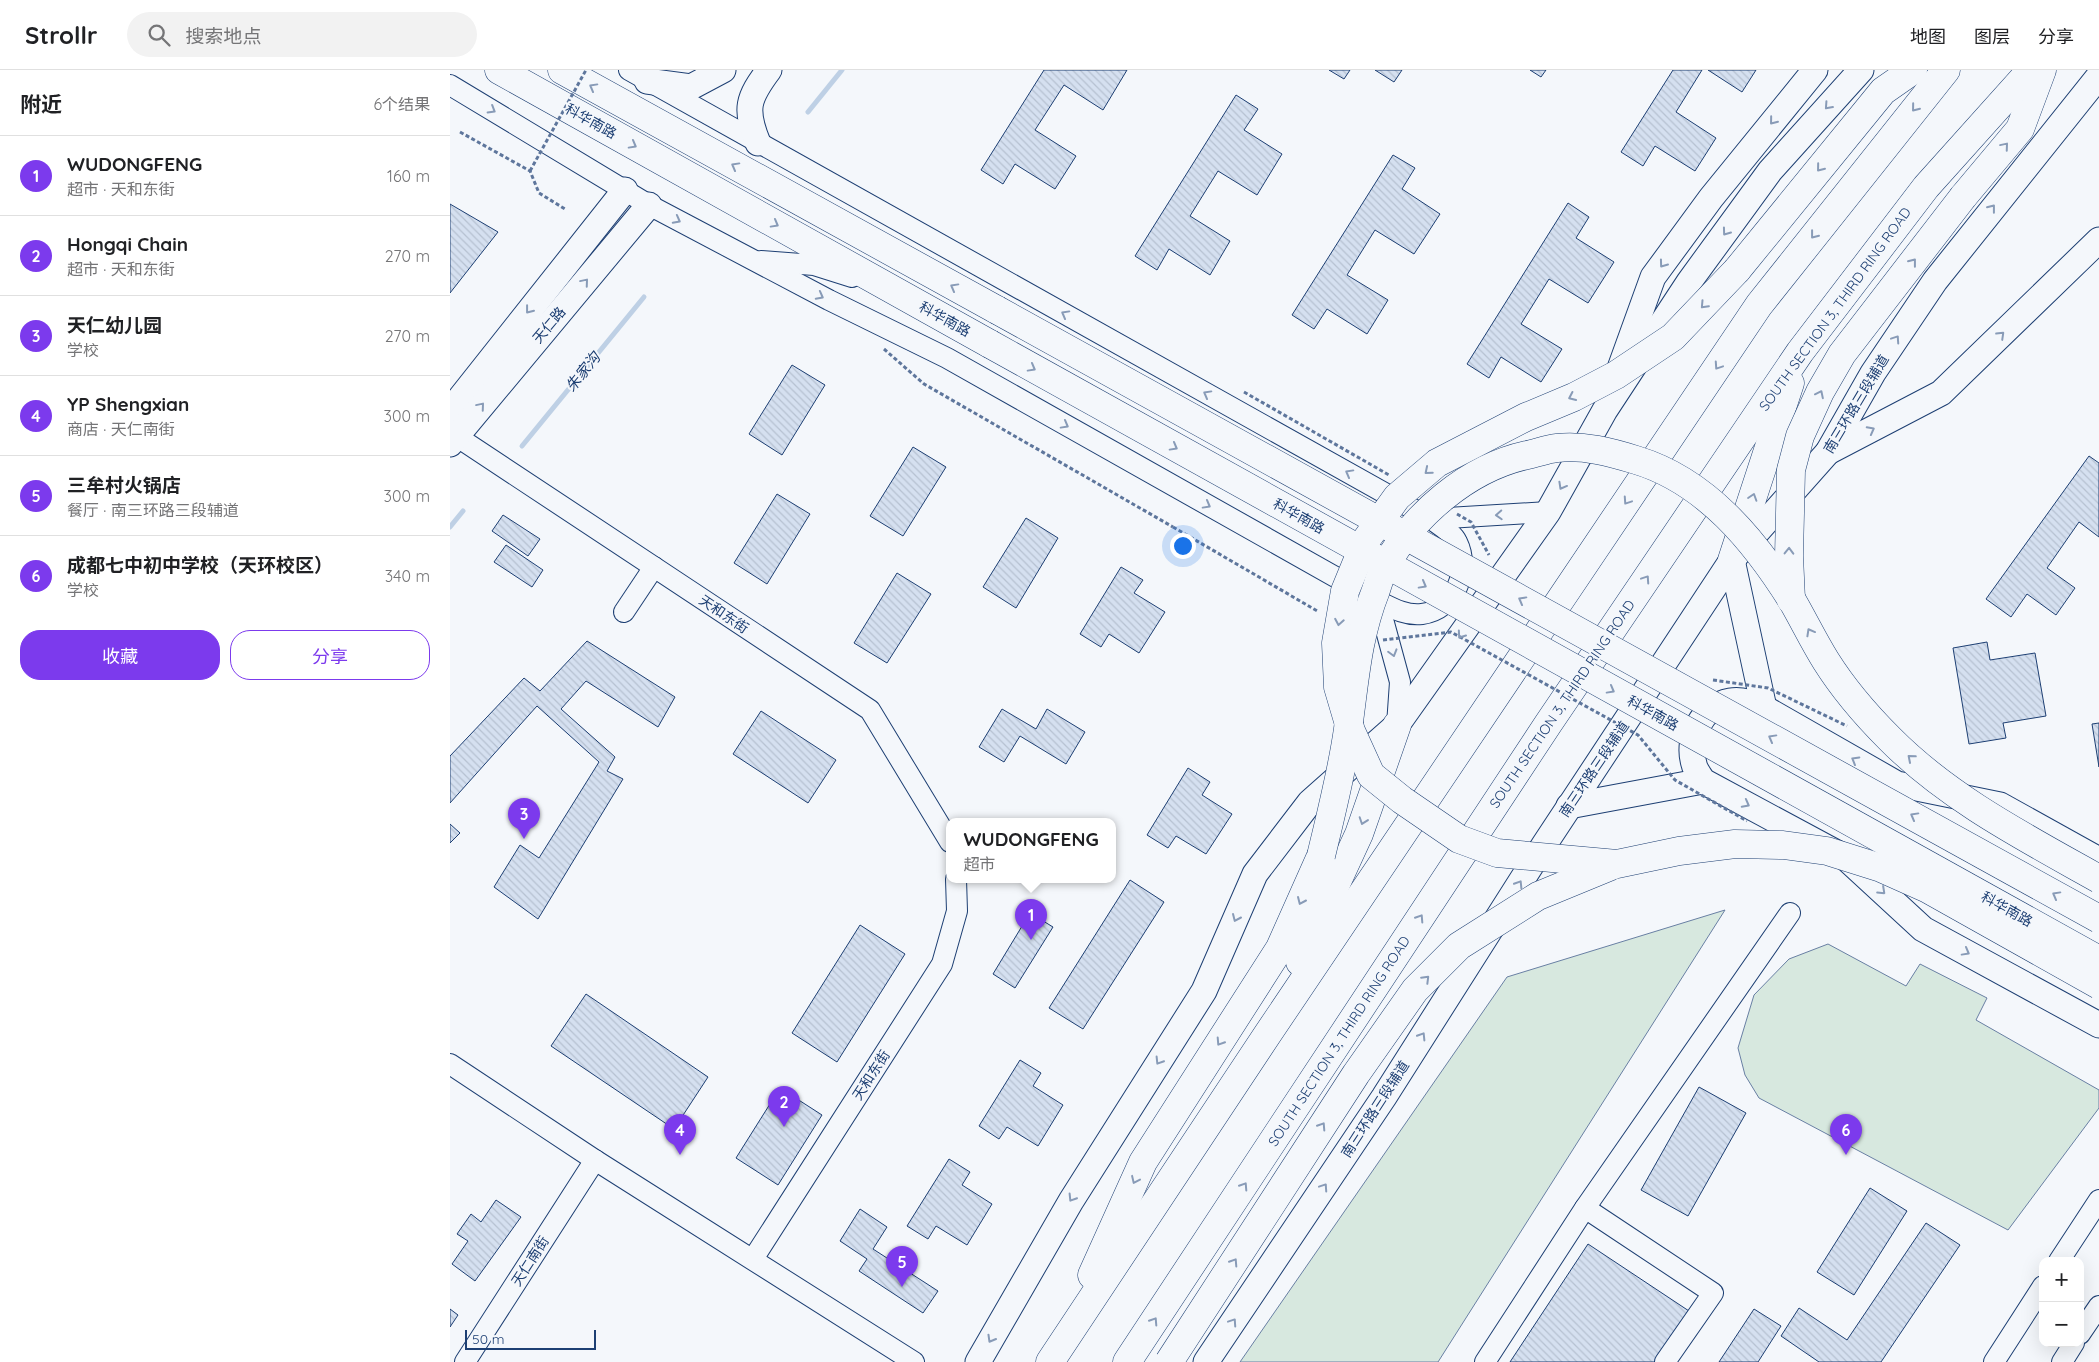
<!DOCTYPE html>
<html lang="zh">
<head>
<meta charset="utf-8">
<style>
  body { margin:0; font-family:Quicksand,"Noto Sans SC",sans-serif; background:#f2f2f2; color:#202124 }
  .controls { position:absolute; right:15px; bottom:15px; display:grid; overflow:hidden; border-radius:10px; box-shadow:0 5px 20px #0002 }
  .controls button { width:45px; height:45px; display:grid; place-items:center; padding:0; border:0; border-bottom:1px solid #e0e0e0; background:#fff; color:#202124; font:25px sans-serif }
  .scale { position:absolute; left:15px; bottom:12px; width:131px; box-sizing:border-box; padding-left:5px; border:2px solid #1d3f73; border-top:0; font-size:14px; line-height:18px; white-space:nowrap; color:#1d3f73; -webkit-text-stroke:4px #f4f7fb; paint-order:stroke }
  .you { position:absolute; left:732px; top:475px; width:18px; height:18px; margin:-12px; border:4px solid #fff; border-radius:50%; background:#1a73e8; box-shadow:0 0 0 8px #1a73e833 }
  .badge { display:grid; place-items:center; width:32px; height:32px; border-radius:50%; background:#7c3aed; color:#fff; font-size:16px; font-weight:700 }
  .pin { position:absolute; translate:-50% -41px; filter:drop-shadow(0 1px 2px #0008) }
  .pin::after { content:''; position:absolute; top:26px; width:18px; height:15px; background:inherit; clip-path:polygon(0 0,100% 0,50% 100%) }
  .popup { position:absolute; left:496px; top:748px; width:170px; height:65px; box-sizing:border-box; display:grid; place-content:center; border-radius:10px; background:#fff; filter:drop-shadow(0 1px 4px #0005); font-size:16px; white-space:nowrap; color:#757577 }
  .popup b { font-size:19px; color:#202124 }
  .popup::after { content:''; position:absolute; left:50%; top:100%; margin-left:-10px; border:10px solid transparent; border-top-color:#fff }
  .list { margin:0; padding:0; list-style:none }
  h2 { display:flex; justify-content:space-between; align-items:center; height:65px; margin:0; padding:0 20px; font-size:21px }
  h2 small { font-size:16px; font-weight:400; color:#757577 }
  .list li { display:grid; grid-template-columns:32px 1fr auto; gap:15px; align-items:center; box-sizing:border-box; height:80px; padding:0 20px; border-top:1px solid #e0e0e0 }
  .list b { display:block; font-size:19px; white-space:nowrap }
  .list p { margin:0; font-size:16px; white-space:nowrap; color:#757577 }
  .list em { font-size:16px; font-style:normal; color:#757577 }
  .actions { display:flex; gap:10px; padding:15px 20px }
  .actions a { flex:1; padding:11px 0; border:1px solid #7c3aed; border-radius:20px; text-align:center; font-size:18px; color:#7c3aed }
  .actions .main { background:#7c3aed; color:#fff }
  .icon { flex:none; width:28px; height:28px; fill:none; stroke:currentColor; stroke-width:2; stroke-linecap:round; stroke-linejoin:round }
  .map { position:relative; flex:none; width:1649px; height:1292px; overflow:hidden }
  header { display:flex; align-items:center; gap:30px; box-sizing:border-box; height:70px; padding:0 25px; background:#fff; border-bottom:1px solid #e0e0e0 }
  header strong { font-size:24px }
  nav { display:flex; gap:28px; margin-inline-start:auto; font-size:18px }
  .search { width:350px; height:45px; background:#f2f2f2; display:flex; align-items:center; gap:12px; box-sizing:border-box; padding:0 18px; border-radius:28px; color:#757577; font-size:19px }
  main { display:flex }
  aside { flex:1; background:#fff }
  .map>svg:first-child { display:block }
</style>
</head>
<body>
<header>
<strong>Strollr</strong>
<div class="search"><svg class="icon" aria-label="search" viewBox="0 0 24 24"><circle cx="10" cy="10" r="6"/><path d="M15 15l6 6"/></svg>搜索地点</div>
<nav><a>地图</a><a>图层</a><a>分享</a></nav>
</header>
<main>
<aside>
<h2>附近<small>6个结果</small></h2>
<ul class="list">
<li><span class="badge">1</span><div><b>WUDONGFENG</b><p>超市 · 天和东街</p></div><em>160 m</em></li>
<li><span class="badge">2</span><div><b>Hongqi Chain</b><p>超市 · 天和东街</p></div><em>270 m</em></li>
<li><span class="badge">3</span><div><b>天仁幼儿园</b><p>学校</p></div><em>270 m</em></li>
<li><span class="badge">4</span><div><b>YP Shengxian</b><p>商店 · 天仁南街</p></div><em>300 m</em></li>
<li><span class="badge">5</span><div><b>三牟村火锅店</b><p>餐厅 · 南三环路三段辅道</p></div><em>300 m</em></li>
<li><span class="badge">6</span><div><b>成都七中初中学校（天环校区）</b><p>学校</p></div><em>340 m</em></li>
</ul>
<div class="actions"><a class="main">收藏</a><a>分享</a></div>
</aside>
<div class="map">
<svg width="1649" height="1292" viewBox="0 0 1649 1292">
  <defs>
    <pattern id="building-back-hatch" width="6" height="6" patternUnits="userSpaceOnUse" patternTransform="scale(1.25)"><rect width="6" height="6" fill="#d5e0f0"/><path d="M-1 5l2 2M0 0l6 6M5-1l2 2" fill="none" stroke="#b6c1d1"/></pattern>
  </defs>
  <rect width="100%" height="100%" fill="#f4f7fb"/>
  <g fill="#d7e8df" stroke="#687fa3">
    <polygon points="1275,840 988,1292 790,1292 1057,907"/>
    <polygon points="1378,874 1456,916 1470,894 1537,928 1526,950 1649,1020 1649,1038 1558,1160 1309,1028 1295,1005 1288,978 1304,925 1339,889"/>
  </g>
  <g fill="none" stroke-linecap="round" stroke-linejoin="round">
    <g stroke="#bed0e5" stroke-width="5">
      <polyline points="358,42 392,0"/>
      <polyline points="72,376 194,227"/>
      <polyline points="0,457 13,441"/>
    </g>
  </g>
  <g fill="url(#building-back-hatch)" stroke="#1d3f73">
    <polygon points="594,0 677,0 653,40 614,15 585,60 626,86 605,119 565,94 553,114 531,100"/>
    <polygon points="879,0 900,0 894,9"/>
    <polygon points="925,0 952,0 944,12"/>
    <polygon points="1080,0 1096,0 1091,7"/>
    <polygon points="1223,0 1252,0 1226,42 1266,68 1245,101 1205,76 1193,96 1171,82"/>
    <polygon points="1258,0 1306,0 1292,22"/>
    <polygon points="786,25 808,39 794,60 832,84 807,125 768,101 740,146 780,171 760,205 719,179 707,200 685,186"/>
    <polygon points="943,85 965,98 952,119 990,144 964,184 925,160 897,205 938,230 917,264 877,239 864,259 842,245"/>
    <polygon points="1118,133 1139,147 1126,168 1164,192 1138,233 1099,209 1071,254 1112,279 1091,312 1051,287 1039,308 1017,294"/>
    <polygon points="0,134 48,162 0,223"/>
    <polygon points="342,295 375,315 332,385 299,364"/>
    <polygon points="463,377 496,397 453,466 420,446"/>
    <polygon points="1639,386 1649,393 1649,467 1629,452 1597,498 1625,518 1606,545 1577,524 1561,547 1536,529"/>
    <polygon points="327,424 360,444 317,514 284,493"/>
    <polygon points="53,445 90,469 78,486 42,461"/>
    <polygon points="576,448 608,468 566,538 533,517"/>
    <polygon points="56,475 93,500 82,517 44,492"/>
    <polygon points="671,497 693,510 684,523 715,542 689,583 659,564 651,577 630,564"/>
    <polygon points="447,503 481,524 437,593 404,573"/>
    <polygon points="137,571 225,627 208,657 136,611 111,639 165,687 157,701 173,709 88,849 44,817 70,775 89,788 149,692 87,636 0,733 0,686 74,608 90,621"/>
    <polygon points="1537,572 1540,590 1585,583 1596,646 1553,653 1556,668 1519,674 1503,578"/>
    <polygon points="552,639 586,659 597,639 635,662 616,694 570,666 554,692 529,677"/>
    <polygon points="311,641 386,690 358,733 283,684"/>
    <polygon points="1649,653 1649,697 1642,654"/>
    <polygon points="738,698 760,712 752,725 782,744 756,784 726,766 718,778 697,765"/>
    <polygon points="0,754 10,763 0,773"/>
    <polygon points="680,810 714,832 633,959 599,938"/>
    <polygon points="580,843 603,857 565,918 543,904"/>
    <polygon points="410,855 455,884 387,992 342,963"/>
    <polygon points="136,924 258,1007 224,1059 101,976"/>
    <polygon points="570,990 591,1003 583,1016 613,1035 588,1076 557,1057 549,1069 529,1056"/>
    <polygon points="1249,1017 1296,1043 1238,1146 1191,1120"/>
    <polygon points="330,1018 372,1045 328,1115 286,1088"/>
    <polygon points="499,1089 520,1102 512,1115 542,1134 517,1175 486,1156 478,1169 457,1156"/>
    <polygon points="1420,1118 1457,1141 1404,1225 1367,1202"/>
    <polygon points="46,1130 71,1147 25,1211 2,1194 18,1171 7,1164 21,1144 31,1152"/>
    <polygon points="410,1139 437,1157 423,1179 488,1221 473,1243 409,1201 417,1189 390,1171"/>
    <polygon points="1476,1153 1510,1175 1431,1292 1369,1292 1331,1266 1349,1238 1397,1270"/>
    <polygon points="1138,1174 1242,1243 1210,1292 1060,1292"/>
    <polygon points="0,1239 8,1245 0,1257"/>
    <polygon points="1304,1239 1331,1256 1308,1292 1269,1292"/>
  </g>
  <g fill="none" stroke-linecap="round" stroke-linejoin="round">
    <defs>
      <g id="minor">
        <polyline points="179,0 981,449 1098,442"/>
        <polyline points="0,15 199,135 379,230 497,288 928,531 950,612 947,655"/>
        <polyline points="311,191 364,195 402,207"/>
        <polyline points="0,362 420,640 500,772"/>
        <path d="M928,531C942,538 956,546 972,544C1005,540 1021,500 1007,472C1003,463 989,455 981,449"/>
        <polyline points="174,542 204,497"/>
        <polyline points="0,994 145,1090 464,1292"/>
        <polyline points="1135,1138 1263,1223 1215,1292"/>
        <polyline points="303,1189 492,894 507,841 506,809"/>
        <polyline points="1609,1191 1649,1130"/>
        <polyline points="1630,1264 1649,1236"/>
        <polyline points="15,1292 145,1090"/>
        <polyline points="1035,1292 1135,1138 1340,843"/>
        <polyline points="1544,1292 1593,1216"/>
        <polyline points="1612,1292 1624,1273"/>
      </g>
      <g id="major">
        <polyline points="197,11 241,17 273,0"/>
        <path d="M308,73C294,39 298,28 319,0"/>
        <polyline points="1169,301 1203,207 1261,128 1365,0"/>
        <polyline points="0,341 175,120"/>
        <polyline points="0,374 199,135"/>
        <polyline points="1378,382 1491,323 1649,170"/>
        <polyline points="1282,490 1314,638"/>
        <polyline points="1119,736 1253,711"/>
        <path d="M1649,790L1550,735L1447,714L1314,638C1303,633 1292,629 1280,631C1252,636 1236,668 1244,694C1245,700 1250,706 1253,711L1396,788L1473,859L1649,955"/>
        <polyline points="528,1292 621,1131 754,921 805,804 860,732 947,655 1098,442 1155,340 1239,212 1320,101 1411,0"/>
        <polyline points="756,1292 934,1027 1094,775 1282,490 1378,382 1423,303 1485,211 1649,6"/>
      </g>
      <g id="highway">
        <polyline points="49,0 540,274"/>
        <polyline points="112,0 547,240"/>
        <polyline points="1513,127 1570,59 1592,0"/>
        <polyline points="1287,200 1433,21 1463,0"/>
        <polyline points="1282,490 1340,313"/>
        <polyline points="850,892 909,764 947,655"/>
        <polyline points="642,1205 693,1092 830,878 871,786"/>
        <polyline points="600,1292 817,965 1309,235 1496,0"/>
        <polyline points="677,1292 1098,654 1350,282 1476,117 1581,0"/>
      </g>
    </defs>
    <use href="#minor" stroke="#1d3f73" stroke-width="22"/>
    <use href="#major" stroke="#1d3f73" stroke-width="27"/>
    <use href="#highway" stroke="#1d3f73" stroke-width="29"/>
    <g stroke="#5e769c" stroke-width="3" stroke-dasharray="4 2.5" stroke-linecap="butt">
      <polyline points="10,62 80,101 89,123 115,139"/>
      <polyline points="434,279 474,314 723,457"/>
    </g>
    <use href="#minor" stroke="#f4f7fb" stroke-width="20"/>
    <use href="#major" stroke="#f4f7fb" stroke-width="25"/>
    <use href="#highway" stroke="#f4f7fb" stroke-width="28"/>
    <defs>
      <g id="highway-bridge">
        <polyline points="1287,200 1223,267 1166,305 1124,327 1076,347 987,393 947,427 916,470 895,521 886,573 888,617 901,661 921,705 952,730 1009,769 1047,783 1167,794 1229,781 1285,774 1333,775 1377,781 1431,798 1478,819 1649,915"/>
        <polyline points="547,240 1649,849"/>
        <polyline points="540,274 1649,890"/>
        <polyline points="1341,530 1339,486 1341,400 1350,366 1370,322 1392,284 1513,127"/>
        <path d="M871,786C881,744 892,702 898,659C905,610 907,568 926,520C928,513 931,504 935,497C963,445 1018,398 1077,385C1087,383 1097,379 1107,378C1134,375 1160,382 1186,390C1256,411 1305,471 1343,532C1354,551 1364,572 1376,591C1393,618 1416,645 1439,668C1498,728 1576,768 1649,809"/>
        <polyline points="719,1292 906,1004 965,920 1009,876 1088,826 1161,796"/>
      </g>
    </defs>
    <use href="#highway-bridge" stroke="#1d3f73" stroke-width="29" stroke-linecap="butt"/>
    <g stroke="#5e769c" stroke-width="3" stroke-dasharray="4 2.5" stroke-linecap="butt">
      <polyline points="80,101 136,0"/>
      <polyline points="794,322 939,405"/>
      <polyline points="1007,444 1021,452 1039,485"/>
      <polyline points="723,457 869,542"/>
      <polyline points="933,570 1001,562 1188,665 1225,710 1297,751"/>
      <polyline points="1263,610 1318,618 1397,656"/>
    </g>
    <use href="#highway-bridge" stroke="#f4f7fb" stroke-width="28"/>
  </g>
  <defs><path id="oneway-chevron" d="M-2-3.5L2.5 0L-2 3.5" fill="none" stroke-width="1.6" stroke-linecap="round" stroke-linejoin="round" transform="scale(1.25)"/></defs>
  <g stroke="#889bb7">
    <use href="#oneway-chevron" transform="translate(143 17) rotate(-151)"/>
    <use href="#oneway-chevron" transform="translate(1378 36) rotate(132)"/>
    <use href="#oneway-chevron" transform="translate(1465 38) rotate(129)"/>
    <use href="#oneway-chevron" transform="translate(42 40) rotate(31)"/>
    <use href="#oneway-chevron" transform="translate(1323 51) rotate(129)"/>
    <use href="#oneway-chevron" transform="translate(183 75) rotate(29)"/>
    <use href="#oneway-chevron" transform="translate(1555 76) rotate(-50)"/>
    <use href="#oneway-chevron" transform="translate(285 96) rotate(-151)"/>
    <use href="#oneway-chevron" transform="translate(1370 98) rotate(129)"/>
    <use href="#oneway-chevron" transform="translate(1542 138) rotate(-52)"/>
    <use href="#oneway-chevron" transform="translate(227 150) rotate(28)"/>
    <use href="#oneway-chevron" transform="translate(325 154) rotate(29)"/>
    <use href="#oneway-chevron" transform="translate(1276 162) rotate(126)"/>
    <use href="#oneway-chevron" transform="translate(1364 165) rotate(128)"/>
    <use href="#oneway-chevron" transform="translate(1463 192) rotate(-52)"/>
    <use href="#oneway-chevron" transform="translate(1213 194) rotate(126)"/>
    <use href="#oneway-chevron" transform="translate(135 212) rotate(-50)"/>
    <use href="#oneway-chevron" transform="translate(504 217) rotate(-151)"/>
    <use href="#oneway-chevron" transform="translate(370 226) rotate(28)"/>
    <use href="#oneway-chevron" transform="translate(1254 235) rotate(133)"/>
    <use href="#oneway-chevron" transform="translate(79 240) rotate(128)"/>
    <use href="#oneway-chevron" transform="translate(615 244) rotate(-151)"/>
    <use href="#oneway-chevron" transform="translate(1551 265) rotate(-44)"/>
    <use href="#oneway-chevron" transform="translate(1446 269) rotate(-56)"/>
    <use href="#oneway-chevron" transform="translate(1268 296) rotate(124)"/>
    <use href="#oneway-chevron" transform="translate(582 298) rotate(29)"/>
    <use href="#oneway-chevron" transform="translate(757 324) rotate(-151)"/>
    <use href="#oneway-chevron" transform="translate(1370 324) rotate(-64)"/>
    <use href="#oneway-chevron" transform="translate(1122 327) rotate(155)"/>
    <use href="#oneway-chevron" transform="translate(31 336) rotate(-50)"/>
    <use href="#oneway-chevron" transform="translate(615 355) rotate(29)"/>
    <use href="#oneway-chevron" transform="translate(1421 360) rotate(-28)"/>
    <use href="#oneway-chevron" transform="translate(724 377) rotate(29)"/>
    <use href="#oneway-chevron" transform="translate(978 401) rotate(140)"/>
    <use href="#oneway-chevron" transform="translate(899 403) rotate(-151)"/>
    <use href="#oneway-chevron" transform="translate(1112 416) rotate(119)"/>
    <use href="#oneway-chevron" transform="translate(1303 427) rotate(-72)"/>
    <use href="#oneway-chevron" transform="translate(1177 431) rotate(124)"/>
    <use href="#oneway-chevron" transform="translate(757 435) rotate(29)"/>
    <use href="#oneway-chevron" transform="translate(1049 445) rotate(177)"/>
    <use href="#oneway-chevron" transform="translate(1339 481) rotate(-89)"/>
    <use href="#oneway-chevron" transform="translate(1196 509) rotate(-56)"/>
    <use href="#oneway-chevron" transform="translate(973 515) rotate(29)"/>
    <use href="#oneway-chevron" transform="translate(1072 530) rotate(-151)"/>
    <use href="#oneway-chevron" transform="translate(889 552) rotate(100)"/>
    <use href="#oneway-chevron" transform="translate(1360 562) rotate(-119)"/>
    <use href="#oneway-chevron" transform="translate(1011 565) rotate(125)"/>
    <use href="#oneway-chevron" transform="translate(943 583) rotate(74)"/>
    <use href="#oneway-chevron" transform="translate(1161 620) rotate(29)"/>
    <use href="#oneway-chevron" transform="translate(1322 668) rotate(-151)"/>
    <use href="#oneway-chevron" transform="translate(1461 688) rotate(-139)"/>
    <use href="#oneway-chevron" transform="translate(1405 690) rotate(-150)"/>
    <use href="#oneway-chevron" transform="translate(1296 734) rotate(28)"/>
    <use href="#oneway-chevron" transform="translate(1464 746) rotate(-151)"/>
    <use href="#oneway-chevron" transform="translate(913 751) rotate(109)"/>
    <use href="#oneway-chevron" transform="translate(1069 814) rotate(-58)"/>
    <use href="#oneway-chevron" transform="translate(1432 821) rotate(43)"/>
    <use href="#oneway-chevron" transform="translate(1606 825) rotate(-151)"/>
    <use href="#oneway-chevron" transform="translate(851 831) rotate(114)"/>
    <use href="#oneway-chevron" transform="translate(786 848) rotate(114)"/>
    <use href="#oneway-chevron" transform="translate(970 848) rotate(-57)"/>
    <use href="#oneway-chevron" transform="translate(1516 882) rotate(29)"/>
    <use href="#oneway-chevron" transform="translate(976 909) rotate(-45)"/>
    <use href="#oneway-chevron" transform="translate(972 966) rotate(-58)"/>
    <use href="#oneway-chevron" transform="translate(770 972) rotate(123)"/>
    <use href="#oneway-chevron" transform="translate(709 991) rotate(122)"/>
    <use href="#oneway-chevron" transform="translate(872 1056) rotate(-57)"/>
    <use href="#oneway-chevron" transform="translate(685 1110) rotate(115)"/>
    <use href="#oneway-chevron" transform="translate(794 1116) rotate(-57)"/>
    <use href="#oneway-chevron" transform="translate(874 1117) rotate(-56)"/>
    <use href="#oneway-chevron" transform="translate(622 1128) rotate(122)"/>
    <use href="#oneway-chevron" transform="translate(784 1192) rotate(-57)"/>
    <use href="#oneway-chevron" transform="translate(704 1251) rotate(-57)"/>
    <use href="#oneway-chevron" transform="translate(783 1252) rotate(-56)"/>
    <use href="#oneway-chevron" transform="translate(541 1269) rotate(120)"/>
  </g>
  <g text-anchor="middle" stroke-width="4" stroke-linejoin="round" paint-order="stroke">
    <g font-size="14" fill="#1d3f73" stroke="#f4f7fb">
      <text transform="translate(141 51) rotate(29)" y="5">科华南路</text>
      <text transform="translate(1385 239) rotate(-54)" y="5">SOUTH SECTION 3, THIRD RING ROAD</text>
      <text transform="translate(495 249) rotate(29)" y="5">科华南路</text>
      <text transform="translate(99 255) rotate(-50)" y="5">天仁路</text>
      <text transform="translate(1406 334) rotate(-59)" y="5">南三环路三段辅道</text>
      <text transform="translate(849 446) rotate(29)" y="5">科华南路</text>
      <text transform="translate(274 544) rotate(34)" y="5">天和东街</text>
      <text transform="translate(1112 634) rotate(-56)" y="5">SOUTH SECTION 3, THIRD RING ROAD</text>
      <text transform="translate(1203 643) rotate(29)" y="5">科华南路</text>
      <text transform="translate(1144 699) rotate(-56)" y="5">南三环路三段辅道</text>
      <text transform="translate(1557 839) rotate(29)" y="5">科华南路</text>
      <text transform="translate(889 971) rotate(-57)" y="5">SOUTH SECTION 3, THIRD RING ROAD</text>
      <text transform="translate(421 1005) rotate(-57)" y="5">天和东街</text>
      <text transform="translate(925 1039) rotate(-57)" y="5">南三环路三段辅道</text>
      <text transform="translate(80 1191) rotate(-57)" y="5">天仁南街</text>
    </g>
    <g font-size="15" font-style="italic" fill="#1d3f73" stroke="#f4f7fb">
      <text transform="translate(133 302) rotate(-51)" y="5">朱家沟</text>
    </g>
  </g>
</svg>
<div class="controls">
<button>+</button>
<button>−</button>
</div>
<div class="scale">50 m</div>
<div class="you"></div>
<div class="pin badge" style="left:581px;top:870px">1</div>
<div class="popup"><b>WUDONGFENG</b>超市</div>
<div class="pin badge" style="left:334px;top:1057px">2</div>
<div class="pin badge" style="left:74px;top:769px">3</div>
<div class="pin badge" style="left:230px;top:1085px">4</div>
<div class="pin badge" style="left:452px;top:1217px">5</div>
<div class="pin badge" style="left:1396px;top:1085px">6</div>
</div>
</main>
</body>
</html>
